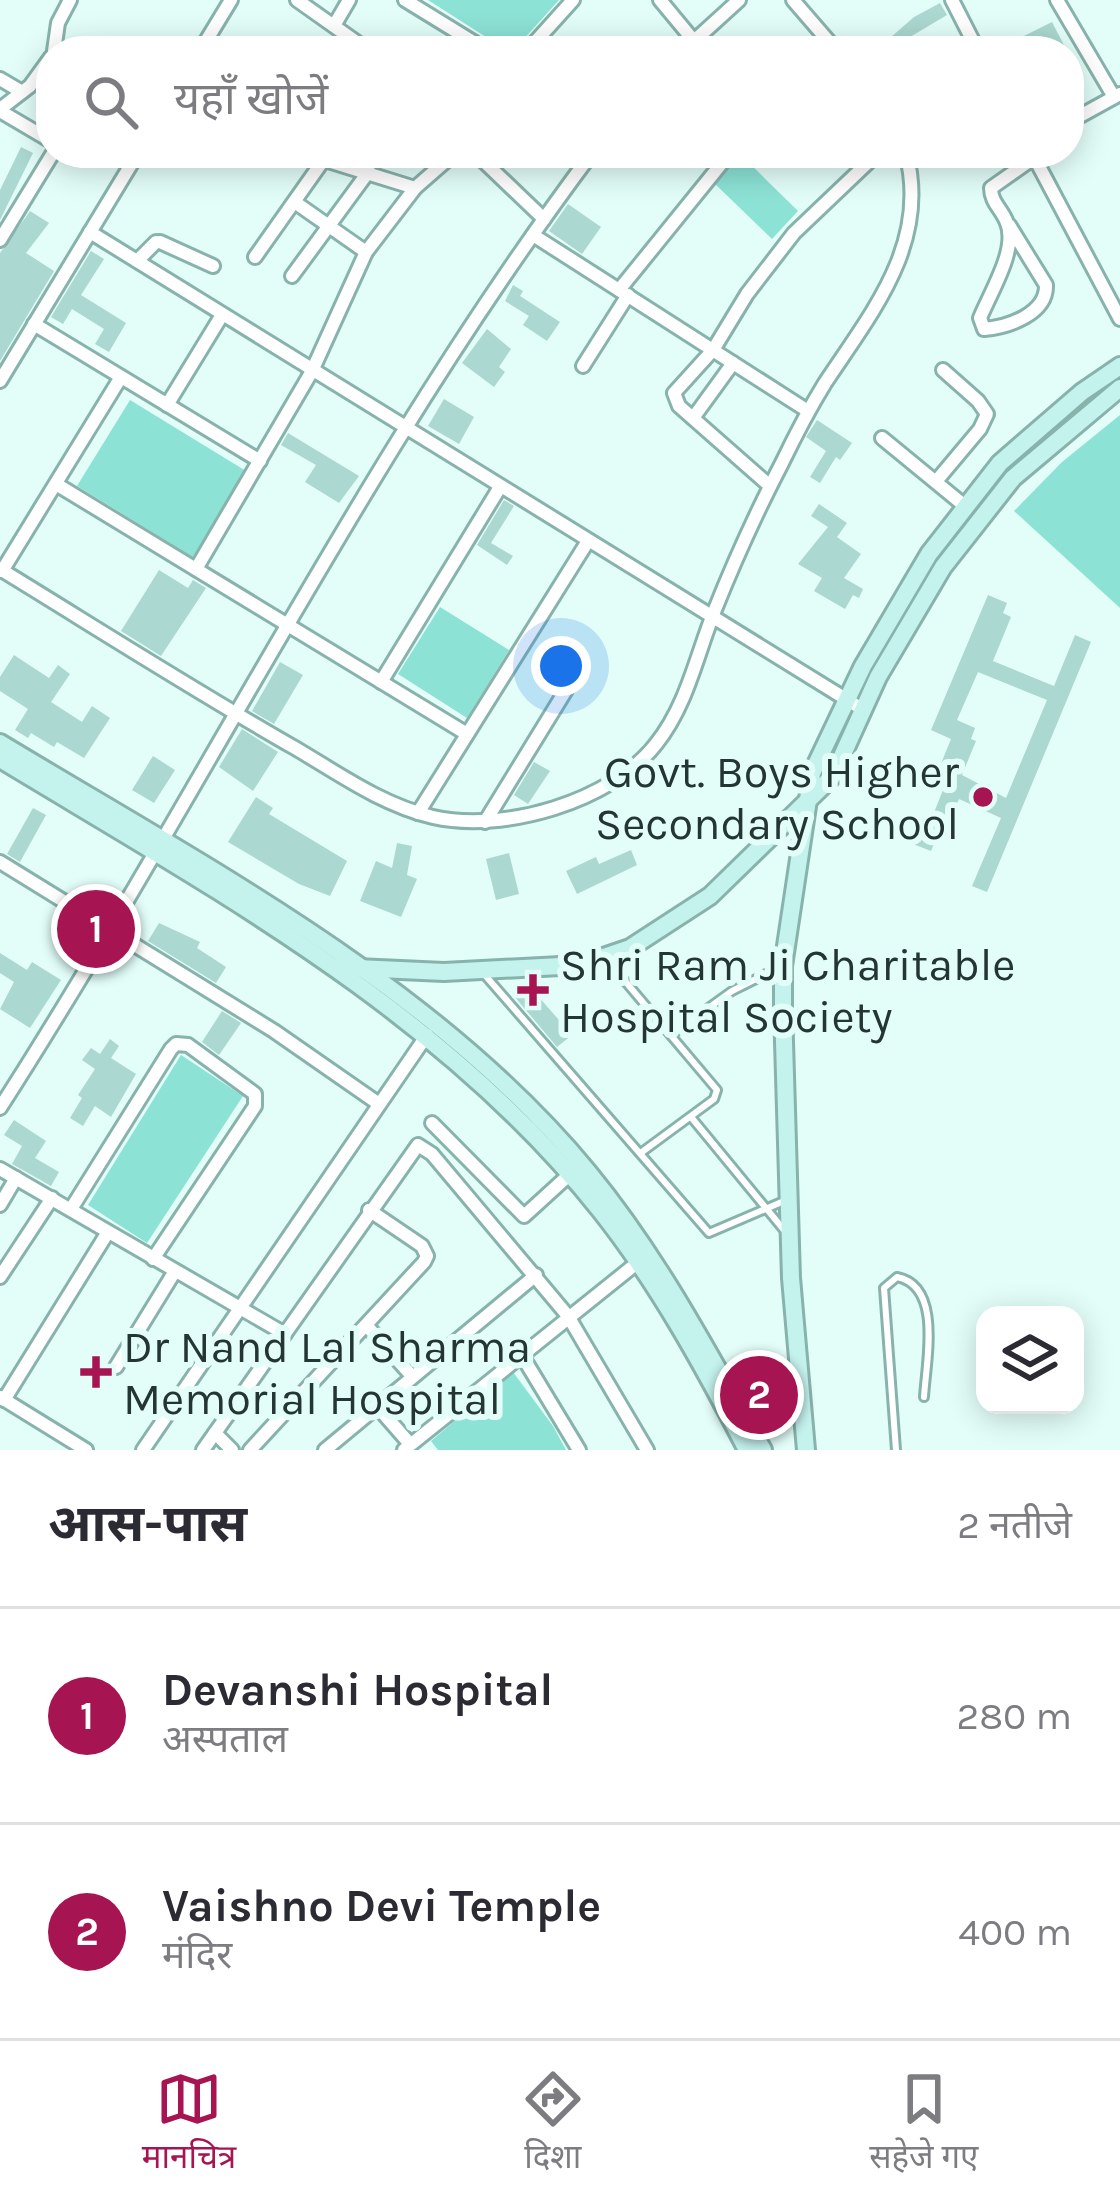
<!DOCTYPE html>
<html lang="hi">
<head>
<meta charset="utf-8">
<style>
  body { margin:0; font-family:Karla,"Noto Sans Devanagari",sans-serif; background:#f2f2f3; color:#2b2b33 }
  .controls { position:absolute; right:36px; bottom:36px; display:grid; overflow:hidden; border-radius:24px; box-shadow:0 6px 30px #0003 }
  .controls button { width:108px; height:108px; display:grid; place-items:center; padding:0; border:0; border-bottom:3px solid #e1e1e2; background:#fff; color:#2b2b33; font:60px sans-serif }
  .you { position:absolute; left:561px; top:666px; width:42px; height:42px; margin:-30px; border:9px solid #fff; border-radius:50%; background:#1a73e8; box-shadow:0 0 0 18px #1a73e833 }
  .badge { display:grid; place-items:center; width:78px; height:78px; border-radius:50%; background:#a61451; color:#fff; font-size:39px; font-weight:700 }
  .pin { position:absolute; translate:-50% -50%; border:6px solid #fff; box-shadow:0 3px 12px #0006 }
  .list { margin:0; padding:0; list-style:none }
  h2 { display:flex; justify-content:space-between; align-items:center; height:156px; margin:0; padding:0 48px; font-size:51px }
  h2 small { font-size:39px; font-weight:400; color:#7c7c81 }
  .list li { display:grid; grid-template-columns:78px 1fr auto; gap:36px; align-items:center; box-sizing:border-box; height:216px; padding:0 48px; border-top:3px solid #e1e1e2 }
  .list b { display:block; font-size:45px; white-space:nowrap }
  .list p { margin:0; font-size:39px; white-space:nowrap; color:#7c7c81 }
  .list em { font-size:39px; font-style:normal; color:#7c7c81 }
  .icon { flex:none; width:66px; height:66px; fill:none; stroke:currentColor; stroke-width:2; stroke-linecap:round; stroke-linejoin:round }
  .map { position:relative; flex:none; width:1120px; height:1450px; overflow:hidden }
  .search { position:absolute; background:#fff; box-shadow:0 6px 30px #0003; left:36px; right:36px; top:36px; height:132px; display:flex; align-items:center; gap:30px; box-sizing:border-box; padding:0 42px; border-radius:48px; color:#7c7c81; font-size:45px }
  .sheet { height:588px; background:#fff }
  nav { display:flex; justify-content:space-around; align-items:center; box-sizing:border-box; height:168px; border-top:3px solid #e1e1e2; background:#fff; font-size:33px; color:#7c7c81 }
  nav a { display:grid; justify-items:center; gap:6px }
  nav .on { color:#a61451 }
  .map>svg:first-child { display:block }
</style>
</head>
<body>
<div class="map">
<svg width="1120" height="1450" viewBox="0 0 1120 1450">
  <rect width="100%" height="100%" fill="#e3fef9"/>
  <g fill="#8ce2d5">
    <polygon points="428,0 559,0 513,51 508,51"/>
    <polygon points="741,155 798,211 772,239 714,183"/>
    <polygon points="130,400 246,471 193,557 77,486"/>
    <polygon points="1120,415 1120,608 1014,511 1062,462"/>
    <polygon points="440,607 509,650 467,718 398,674"/>
    <polygon points="181,1055 243,1096 147,1243 88,1205"/>
    <polygon points="513,1372 553,1426 566,1450 438,1450 431,1441"/>
  </g>
  <g fill="#abd8d0" fill-rule="evenodd">
    <polygon points="940,3 947,15 900,43 907,51 875,51 914,17"/>
    <polygon points="1052,22 1067,51 1031,51 1024,36"/>
    <polygon points="21,147 33,153 0,220 0,190"/>
    <polygon points="568,204 601,227 582,254 549,231"/>
    <polygon points="30,211 49,223 26,253 54,271 0,361 0,253"/>
    <polygon points="91,251 104,259 81,295 126,323 109,352 95,344 104,329 72,309 63,324 51,317"/>
    <polygon points="513,285 523,291 520,296 560,322 547,341 523,325 529,316 505,301"/>
    <polygon points="487,329 511,349 499,367 505,372 494,387 462,363"/>
    <polygon points="444,399 474,417 459,444 428,426"/>
    <polygon points="817,420 852,443 840,460 836,457 820,483 810,477 826,451 806,437"/>
    <polygon points="288,433 359,476 339,503 305,482 316,465 281,445"/>
    <polygon points="504,500 514,506 491,543 513,556 507,565 477,545"/>
    <polygon points="819,504 847,523 837,537 861,554 844,578 863,589 859,598 853,595 845,609 814,591 822,578 798,564 828,527 811,516"/>
    <polygon points="159,570 188,588 193,580 206,588 161,656 121,631"/>
    <path d="M988,595L1007,603L1003,613L1011,617L993,661L1054,686L1075,635L1091,642L987,892L972,886L1001,818L959,799L942,839L937,837L931,851L913,844L920,827L927,830L949,775L938,771L951,739L931,730ZM978,672L1047,700L1006,798L962,775L976,741L971,739L975,728L957,720Z"/>
    <polygon points="14,655 49,678 58,665 70,674 51,702 82,722 92,706 110,718 84,758 57,742 54,747 31,733 28,738 15,730 28,709 0,691 0,677"/>
    <polygon points="280,662 303,675 274,724 252,711"/>
    <polygon points="242,729 278,752 253,791 219,767"/>
    <polygon points="153,756 175,770 154,803 132,790"/>
    <polygon points="534,762 550,771 528,804 514,795"/>
    <polygon points="256,797 273,808 269,814 347,861 330,896 299,884 228,842"/>
    <polygon points="33,808 46,815 20,862 7,854"/>
    <polygon points="397,843 412,846 407,875 417,879 401,917 360,901 376,861 392,868"/>
    <polygon points="631,850 637,865 577,894 566,871 596,857 599,864"/>
    <polygon points="509,853 519,894 496,900 486,859"/>
    <polygon points="159,923 200,942 197,948 226,967 216,983 148,941"/>
    <polygon points="0,953 27,970 32,962 61,980 30,1028 0,1009 14,982 0,973"/>
    <polygon points="532,980 538,980 546,989 538,996 572,1035 557,1047 514,996"/>
    <polygon points="222,1011 241,1023 219,1055 202,1042"/>
    <polygon points="110,1039 119,1046 111,1058 136,1074 111,1117 95,1106 83,1126 70,1118 82,1098 78,1095 95,1069 82,1060 91,1048 100,1054"/>
    <polygon points="14,1120 46,1141 35,1158 59,1172 51,1186 12,1164 22,1146 4,1135"/>
  </g>
  <g fill="none" stroke-linecap="round" stroke-linejoin="round">
    <defs>
      <g id="lane">
        <polyline points="608,961 717,1090 714,1099 642,1152"/>
        <polyline points="484,974 709,1233 784,1201"/>
        <polyline points="671,1035 732,991 780,967"/>
        <polyline points="691,1117 784,1230"/>
        <path d="M896,1450L884,1288L897,1277C943,1286 926,1362 924,1397"/>
      </g>
      <g id="street">
        <polyline points="297,0 369,51"/>
        <polyline points="405,0 488,51"/>
        <polyline points="660,0 694,41"/>
        <polyline points="793,0 837,51"/>
        <polyline points="952,0 978,51"/>
        <polyline points="1057,0 1114,97"/>
        <polyline points="335,24 349,0"/>
        <polyline points="54,51 58,23 70,0"/>
        <polyline points="200,51 231,0"/>
        <polyline points="527,51 573,0"/>
        <polyline points="683,51 739,0"/>
        <polyline points="0,79 22,92"/>
        <polyline points="0,109 30,86 51,57"/>
        <polyline points="0,111 51,141"/>
        <polyline points="1069,122 1120,94"/>
        <polyline points="244,153 328,161 415,188"/>
        <polyline points="475,153 544,219"/>
        <polyline points="701,153 718,166"/>
        <polyline points="1032,153 1120,319"/>
        <polyline points="296,203 366,252"/>
        <path d="M1009,225L1046,285C1047,314 1008,327 984,329L980,318C990,293 1018,249 1007,223C1002,209 991,203 991,188L1035,157"/>
        <polyline points="90,232 862,709"/>
        <polyline points="533,235 808,411"/>
        <polyline points="0,240 53,153"/>
        <polyline points="160,242 213,266"/>
        <polyline points="255,257 327,155"/>
        <polyline points="137,261 156,242"/>
        <polyline points="292,276 369,171"/>
        <polyline points="619,290 730,153"/>
        <polyline points="34,324 260,461"/>
        <polyline points="583,366 628,295"/>
        <polyline points="0,381 138,153"/>
        <polyline points="167,405 222,315"/>
        <polyline points="693,418 733,363"/>
        <polyline points="882,438 966,507"/>
        <polyline points="938,479 980,429 987,414 978,401 943,370"/>
        <polyline points="56,484 467,734"/>
        <polyline points="770,486 679,406 674,393 713,350 747,294 794,233 878,153"/>
        <path d="M0,569C98,629 195,691 295,748C339,774 382,805 433,817C503,833 611,802 656,744C687,705 696,657 714,612C734,562 757,511 782,463C795,436 809,409 825,383C872,312 930,243 906,153"/>
        <polyline points="196,569 312,371 366,252 415,188 455,153"/>
        <polyline points="2,571 121,377"/>
        <polyline points="381,682 500,487"/>
        <polyline points="418,813 588,541"/>
        <polyline points="485,822 566,690"/>
        <polyline points="0,862 274,1031 379,1104"/>
        <path d="M0,1108C202,793 367,453 592,153"/>
        <polyline points="432,1123 524,1216 569,1175"/>
        <polyline points="0,1169 285,1334"/>
        <polyline points="0,1205 16,1178"/>
        <polyline points="71,1209 171,1049 176,1044 188,1045 255,1094 255,1106 153,1259"/>
        <polyline points="0,1277 52,1198"/>
        <polyline points="367,1326 412,1376"/>
        <polyline points="521,1354 579,1450"/>
        <polyline points="116,1367 175,1271"/>
        <polyline points="0,1397 86,1450"/>
        <polyline points="4,1400 108,1232"/>
        <polyline points="376,1405 410,1444"/>
        <polyline points="215,1433 232,1450"/>
        <polyline points="143,1450 427,1035"/>
        <polyline points="203,1450 418,1145 432,1154 568,1316 647,1450"/>
        <polyline points="250,1450 424,1262 427,1256 422,1246 369,1210"/>
        <polyline points="325,1450 536,1275"/>
        <polyline points="404,1450 642,1259"/>
      </g>
      <g id="secondary">
        <path d="M0,743C203,866 435,986 588,1172C658,1257 709,1354 763,1450"/>
        <path d="M0,759C213,888 442,1011 600,1210C658,1283 704,1367 747,1450"/>
        <polyline points="335,967 444,972 580,965 630,948 710,896 833,776 878,677 943,567 1013,478 1120,388"/>
        <polyline points="806,1450 791,1278 783,1008 783,966 812,773 863,666 929,554 1000,463 1082,392 1120,366"/>
      </g>
    </defs>
    <use href="#lane" stroke="#88b3ac" stroke-width="12"/>
    <use href="#street" stroke="#88b3ac" stroke-width="18"/>
    <use href="#secondary" stroke="#88b3ac" stroke-width="22"/>
    <use href="#lane" stroke="#fff" stroke-width="6"/>
    <use href="#street" stroke="#fff" stroke-width="12"/>
    <use href="#secondary" stroke="#c4f2ed" stroke-width="16"/>
  </g>
  <g fill="#a61451" stroke="#e3fef9" stroke-width="4.5">
    <circle cx="983" cy="797" r="12"/>
    <path d="M527 972h12v12h12v12h-12v12h-12v-12h-12v-12h12z"/>
    <path d="M90 1354h12v12h12v12h-12v12h-12v-12h-12v-12h12z"/>
  </g>
  <g text-anchor="middle" stroke-width="12" stroke-linejoin="round" paint-order="stroke">
    <g font-size="45" fill="#243633" stroke="#e3fef9" text-anchor="start">
      <text x="959" y="787" text-anchor="end">Govt. Boys Higher<tspan x="959" dy="52">Secondary School</tspan></text>
      <text x="560" y="980">Shri Ram Ji Charitable<tspan x="560" dy="52">Hospital Society</tspan></text>
      <text x="123" y="1362">Dr Nand Lal Sharma<tspan x="123" dy="52">Memorial Hospital</tspan></text>
    </g>
  </g>
</svg>
<div class="controls">
<button><svg class="icon" aria-label="layers" viewBox="0 0 24 24"><path d="M12 4l9 5-9 5-9-5zM3 14l9 5 9-5"/></svg></button>
</div>
<div class="you"></div>
<div class="pin badge" style="left:96px;top:929px">1</div>
<div class="pin badge" style="left:759px;top:1395px">2</div>
<div class="search"><svg class="icon" aria-label="search" viewBox="0 0 24 24"><circle cx="10" cy="10" r="6"/><path d="M15 15l6 6"/></svg>यहाँ खोजें</div>
</div>
<section class="sheet">
<h2>आस-पास<small>2 नतीजे</small></h2>
<ul class="list">
<li><span class="badge">1</span><div><b>Devanshi Hospital</b><p>अस्पताल</p></div><em>280 m</em></li>
<li><span class="badge">2</span><div><b>Vaishno Devi Temple</b><p>मंदिर</p></div><em>400 m</em></li>
</ul>
</section>
<nav>
<a class="on"><svg class="icon" aria-label="map" viewBox="0 0 24 24"><path d="M3 6l6-2 6 2 6-2v14l-6 2-6-2-6 2zM9 4v14M15 6v14"/></svg>मानचित्र</a>
<a><svg class="icon" aria-label="directions" viewBox="0 0 24 24"><path d="M12 3l9 9-9 9-9-9zM9 14v-3h6M13 9l2 2-2 2"/></svg>दिशा</a>
<a><svg class="icon" aria-label="saved" viewBox="0 0 24 24"><path d="M7 4h10v16l-5-4-5 4z"/></svg>सहेजे गए</a>
</nav>
</body>
</html>
